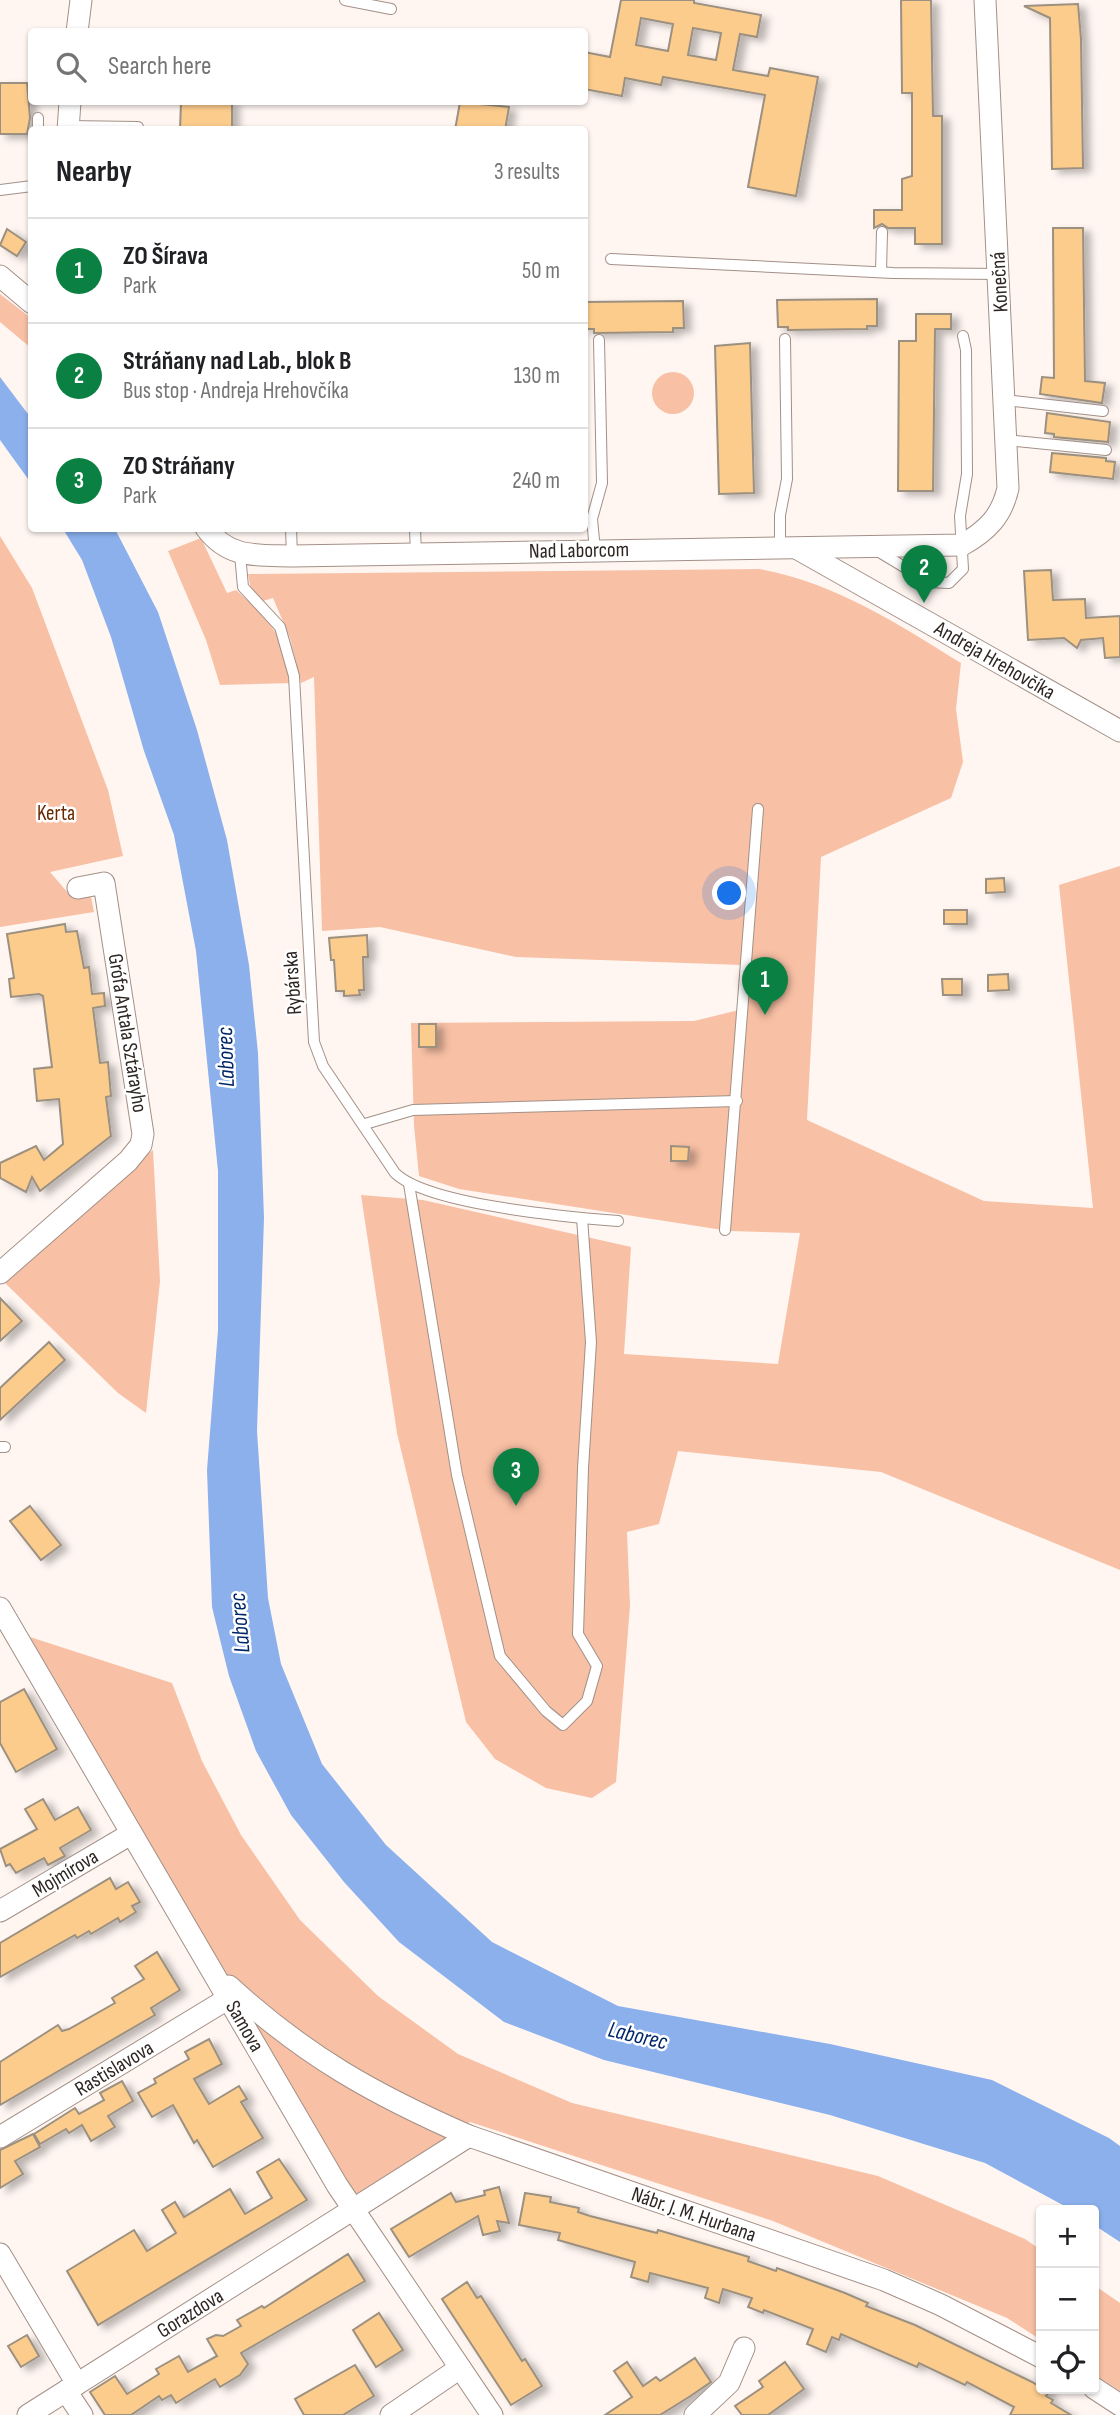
<!DOCTYPE html>
<html lang="en">
<head>
<meta charset="utf-8">
<style>
  body { margin:0; font-family:"Sofia Sans Condensed",sans-serif; background:#f2f2f2; color:#202124 }
  .controls { position:absolute; right:21px; bottom:21px; display:grid; overflow:hidden; border-radius:7px; box-shadow:0 2px 5px #0004 }
  .controls button { width:63px; height:63px; display:grid; place-items:center; padding:0; border:0; border-bottom:2px solid #e0e0e0; background:#fff; color:#202124; font:35px sans-serif }
  .you { position:absolute; left:730px; top:894px; width:24px; height:24px; margin:-18px; border:5px solid #fff; border-radius:50%; background:#1a73e8; box-shadow:0 0 0 10px #1a73e833 }
  .badge { display:grid; place-items:center; width:46px; height:46px; border-radius:50%; background:#0b8043; color:#fff; font-size:23px; font-weight:700 }
  .pin { position:absolute; translate:-50% -58px; filter:drop-shadow(0 2px 4px #0008) }
  .pin::after { content:''; position:absolute; top:37px; width:24px; height:21px; background:inherit; clip-path:polygon(0 0,100% 0,50% 100%) }
  .list { margin:0; padding:0; list-style:none }
  h2 { display:flex; justify-content:space-between; align-items:center; height:91px; margin:0; padding:0 28px; font-size:30px }
  h2 small { font-size:23px; font-weight:400; color:#757577 }
  .list li { display:grid; grid-template-columns:46px 1fr auto; gap:21px; align-items:center; box-sizing:border-box; height:105px; padding:0 28px; border-top:2px solid #e0e0e0 }
  .list b { display:block; font-size:26px; white-space:nowrap }
  .list p { margin:0; font-size:23px; white-space:nowrap; color:#757577 }
  .list em { font-size:23px; font-style:normal; color:#757577 }
  .icon { flex:none; width:38px; height:38px; fill:none; stroke:currentColor; stroke-width:2; stroke-linecap:round; stroke-linejoin:round }
  .map { position:relative; flex:none; width:1120px; height:2415px; overflow:hidden }
  .search { position:absolute; background:#fff; box-shadow:0 2px 5px #0004; left:28px; top:28px; width:560px; height:77px; display:flex; align-items:center; gap:18px; box-sizing:border-box; padding:0 24px; border-radius:7px; color:#757577; font-size:26px }
  .panel { position:absolute; background:#fff; box-shadow:0 2px 5px #0004; left:28px; top:126px; width:560px; height:406px; border-radius:7px }
  .map>svg:first-child { display:block }
</style>
</head>
<body>
<div class="map">
<svg width="1120" height="2415" viewBox="0 0 1120 2415">
  <defs>
    <filter id="shadow"><feDropShadow dx="7" dy="4" stdDeviation="3.5" flood-color="#0004"/></filter>
  </defs>
  <rect width="100%" height="100%" fill="#fff6f2"/>
  <g fill="#f8c0a5">
    <polygon points="0,294 31,318 31,348 0,322"/>
    <circle cx="673" cy="393" r="21"/>
    <polygon points="0,536 32,588 108,790 123,856 50,872 68,893 91,897 94,912 0,927"/>
    <path d="M201,538L227,593L236,590C274,623 281,634 292,683L220,685L206,640L168,551Z"/>
    <path d="M760,569C835,583 897,623 961,663L956,709L963,762L951,798L821,857L807,1120L984,1201L1093,1208L1059,885L1120,866V1570L881,1472L678,1451L659,1524L627,1532L630,1606L616,1782L592,1798L546,1788L495,1759L466,1722L397,1433L361,1195L423,1200L631,1247L624,1354L778,1364L800,1233L729,1231L459,1189L419,1176L414,1126L411,1023L694,1021L739,1010L742,965L516,957L380,927L322,931L314,677L301,683L290,638L273,598L263,601L251,590L248,574Z"/>
    <polygon points="153,1150 160,1281 146,1413 118,1393 2,1280"/>
    <polygon points="30,1637 172,1683 202,1761 241,1835 300,1920 378,1996 458,2054 572,2103 878,2176 1025,2239 1041,2250 1041,2340 1007,2318 773,2221 470,2122 356,2195 200,1934"/>
    <polygon points="1094,2285 1120,2303 1120,2391 1094,2374"/>
  </g>
  <g fill="#8bb0ec">
    <polygon points="0,377 31,418 31,483 0,440"/>
    <polygon points="63,529 115,529 158,612 197,730 227,840 249,965 258,1053 264,1218 257,1431 268,1598 281,1664 322,1764 386,1845 492,1942 618,2006 830,2044 992,2080 1109,2138 1120,2146 1120,2242 1094,2225 1094,2210 1072,2210 985,2163 830,2115 604,2060 504,2022 399,1942 344,1882 291,1815 256,1751 229,1676 212,1607 207,1470 218,1330 218,1171 196,951 174,835 144,751 111,637 82,560"/>
  </g>
  <g fill="#fccc8d" stroke="#9c9080" stroke-width="2" fill-rule="evenodd" filter="url(#shadow)">
    <path d="M621,0H694V3L761,15L757,37L740,34L733,70L768,76L770,68L818,77L796,196L748,187L765,95L663,77L661,85L625,78L622,96L584,89V52L610,57ZM641,18L673,24L668,51L636,45ZM693,28L721,33L716,60L688,55Z"/>
    <polygon points="901,0 931,0 933,116 942,116 942,244 915,244 915,228 888,228 882,224 874,228 874,210 902,210 902,179 912,176 912,93 902,93"/>
    <polygon points="1078,4 1081,39 1083,168 1052,169 1050,18 1024,6"/>
    <polygon points="0,83 27,83 30,118 27,134 0,134"/>
    <polygon points="181,102 232,102 232,130 180,130"/>
    <polygon points="460,102 509,107 505,130 455,130"/>
    <polygon points="1053,228 1083,228 1085,381 1105,383 1102,403 1040,394 1042,377 1054,378"/>
    <polygon points="7,229 26,242 17,256 0,245"/>
    <polygon points="877,299 877,326 867,326 867,329 788,330 788,327 778,327 777,300"/>
    <polygon points="683,301 684,328 673,328 673,332 594,333 594,329 584,329 584,302"/>
    <polygon points="916,314 951,314 951,329 935,329 933,491 898,491 899,341 916,341"/>
    <polygon points="750,343 754,493 719,494 715,346"/>
    <polygon points="1047,413 1110,422 1108,442 1054,437 1054,434 1045,433"/>
    <polygon points="1052,453 1106,458 1106,461 1115,462 1113,479 1050,472"/>
    <polygon points="1051,570 1053,600 1085,599 1086,618 1120,616 1120,657 1105,658 1103,638 1081,640 1077,648 1064,638 1028,640 1024,571"/>
    <polygon points="1004,878 1005,892 986,893 986,879"/>
    <rect x="944" y="910" width="23" height="14"/>
    <polygon points="65,924 66,932 77,931 84,968 89,967 92,994 104,993 105,1006 93,1008 100,1063 108,1062 111,1096 106,1097 111,1136 40,1191 32,1177 26,1192 0,1178 0,1163 36,1146 44,1160 63,1144 59,1099 37,1101 34,1069 52,1067 43,996 39,994 11,997 9,979 14,978 7,934"/>
    <polygon points="367,935 368,957 363,957 364,990 359,990 360,995 344,996 344,991 336,991 334,960 331,960 329,938"/>
    <polygon points="1008,974 1009,990 988,991 988,975"/>
    <polygon points="942,979 962,979 962,995 943,995"/>
    <rect x="419" y="1024" width="17" height="23"/>
    <polygon points="671,1146 689,1147 688,1161 671,1161"/>
    <polygon points="0,1298 22,1321 0,1341"/>
    <polygon points="49,1342 65,1360 0,1420 0,1388"/>
    <polygon points="30,1506 61,1545 41,1560 10,1521"/>
    <polygon points="24,1689 57,1749 16,1772 0,1743 0,1702"/>
    <polygon points="43,1799 55,1820 78,1807 91,1830 60,1848 65,1856 48,1865 44,1858 16,1873 10,1864 6,1866 0,1849 37,1829 25,1809"/>
    <polygon points="110,1878 116,1889 128,1882 140,1902 132,1906 136,1912 120,1922 118,1918 91,1934 89,1931 77,1938 75,1935 0,1977 0,1943"/>
    <polygon points="157,1952 180,1990 151,2008 155,2015 0,2105 0,2062 58,2025 62,2031 69,2029 115,2003 112,1998 144,1979 135,1966"/>
    <polygon points="209,2039 222,2064 194,2079 209,2104 239,2086 247,2099 241,2102 263,2138 213,2167 197,2140 194,2143 173,2105 152,2117 138,2093 156,2083 154,2079 189,2059 185,2052"/>
    <polygon points="122,2081 133,2101 108,2116 115,2127 91,2141 82,2125 69,2133 66,2129 40,2144 34,2134 75,2108 79,2114 104,2100 100,2093"/>
    <polygon points="33,2134 40,2147 15,2161 23,2174 0,2188 0,2150"/>
    <polygon points="279,2159 307,2200 98,2325 67,2271 134,2230 147,2251 176,2233 162,2210 175,2202 184,2217 230,2189 245,2214 272,2198 257,2172"/>
    <polygon points="499,2187 509,2223 497,2221 500,2231 483,2235 478,2216 409,2257 391,2229 451,2193 456,2202 485,2195 484,2191"/>
    <polygon points="525,2193 551,2197 550,2202 579,2208 578,2212 590,2216 657,2233 658,2230 749,2257 748,2261 776,2271 777,2268 845,2293 868,2303 866,2306 915,2325 1032,2382 1049,2392 1046,2396 1053,2400 1051,2403 1071,2415 1010,2415 1014,2407 967,2382 965,2385 919,2363 917,2367 841,2334 839,2340 832,2337 826,2352 807,2344 813,2329 764,2310 763,2313 748,2307 752,2298 723,2289 719,2303 705,2298 708,2288 650,2273 648,2282 631,2277 635,2262 558,2240 560,2233 519,2225"/>
    <polygon points="348,2254 365,2281 241,2353 248,2364 240,2375 220,2387 215,2379 176,2403 171,2395 162,2400 159,2396 131,2415 105,2415 90,2392 115,2376 127,2394 159,2374 156,2369 179,2356 188,2372 217,2356 207,2339 216,2335 223,2336 241,2326 237,2320 262,2306 264,2308"/>
    <polygon points="467,2282 477,2298 481,2296 522,2361 525,2359 542,2386 511,2405 442,2299"/>
    <polygon points="379,2313 403,2350 376,2367 353,2330"/>
    <polygon points="27,2335 39,2356 21,2367 8,2346"/>
    <polygon points="695,2358 711,2382 689,2397 660,2415 605,2415 632,2397 614,2371 627,2362 643,2386 656,2377 660,2381"/>
    <polygon points="785,2362 804,2389 768,2415 742,2415 735,2406 763,2387 759,2381"/>
    <polygon points="355,2365 374,2396 343,2415 304,2415 295,2399"/>
  </g>
  <g fill="none" stroke-linecap="round" stroke-linejoin="round">
    <defs>
      <g id="service">
        <polyline points="345,0 391,9"/>
        <polyline points="38,118 38,130"/>
        <polyline points="68,126 138,127"/>
        <polyline points="0,190 32,186"/>
        <polyline points="611,259 893,273 1000,274"/>
        <polyline points="881,272 882,232"/>
        <polyline points="1004,400 1103,411"/>
        <polyline points="1005,440 1106,450"/>
        <polyline points="291,528 292,556"/>
        <polyline points="415,528 416,555"/>
        <polyline points="780,548 780,515 787,479 785,339"/>
        <polyline points="595,550 592,519 602,483 599,340"/>
        <polyline points="876,550 929,582 949,583 963,569 960,516 967,474 966,350 963,336"/>
        <path d="M240,554L243,587L280,627L294,676L314,1042L323,1066L395,1173C428,1205 569,1217 618,1221"/>
        <polyline points="365,1124 413,1110 737,1101"/>
        <polyline points="409,1184 457,1475 500,1656 546,1711 563,1725 587,1701 597,1666 578,1634 583,1468 591,1342 582,1218"/>
        <polyline points="725,1230 758,809"/>
        <polyline points="0,1447 5,1447"/>
      </g>
      <g id="minor">
        <polyline points="77,32 81,0"/>
        <polyline points="68,130 70,102"/>
        <polyline points="0,276 32,303"/>
        <path d="M206,528C229,559 257,555 292,556L962,545C987,531 1002,516 1008,488L985,0"/>
        <polyline points="798,549 1120,731"/>
        <polyline points="0,1273 128,1161 141,1145 143,1134 104,883 78,888"/>
        <polyline points="0,1608 337,2185 492,2415"/>
        <polyline points="0,1911 129,1835"/>
        <path d="M229,1986C305,2056 375,2095 469,2136L884,2280L941,2305L1041,2357"/>
        <polyline points="0,2137 229,1998"/>
        <polyline points="0,2254 77,2384"/>
        <polyline points="1094,2388 1120,2405"/>
        <polyline points="66,2391 82,2415"/>
        <polyline points="28,2415 469,2136"/>
        <polyline points="391,2415 460,2368"/>
        <polyline points="695,2415 729,2383 744,2348"/>
      </g>
    </defs>
    <use href="#service" stroke="#a39087" stroke-width="12"/>
    <use href="#minor" stroke="#a39087" stroke-width="23"/>
    <use href="#service" stroke="#fff" stroke-width="10"/>
    <use href="#minor" stroke="#fff" stroke-width="21"/>
  </g>
  <g text-anchor="middle" stroke-width="5" stroke-linejoin="round" paint-order="stroke">
    <g font-size="21" fill="#2e2622" stroke="#fff">
      <text transform="translate(999 282) rotate(-93)" y="7">Konečná</text>
      <text transform="translate(579 550) rotate(-1)" y="7">Nad Laborcom</text>
      <text transform="translate(995 660) rotate(30)" y="7">Andreja Hrehovčíka</text>
      <text transform="translate(292 983) rotate(-94)" y="7">Rybárska</text>
      <text transform="translate(128 1033) rotate(81)" y="7">Grófa Antala Sztárayho</text>
      <text transform="translate(65 1873) rotate(-31)" y="7">Mojmírova</text>
      <text transform="translate(245 2026) rotate(60)" y="7">Samova</text>
      <text transform="translate(114 2068) rotate(-31)" y="7">Rastislavova</text>
      <text transform="translate(694 2214) rotate(19)" y="7">Nábr. J. M. Hurbana</text>
      <text transform="translate(190 2313) rotate(-32)" y="7">Gorazdova</text>
    </g>
    <g font-size="21" fill="#692a02" stroke="#fff">
      <text x="56" y="820">Kerta</text>
    </g>
    <g font-size="23" font-style="italic" fill="#00266a" stroke="#fff">
      <text transform="translate(225 1057) rotate(-92)" y="8">Laborec</text>
      <text transform="translate(239 1623) rotate(-95)" y="8">Laborec</text>
      <text transform="translate(638 2035) rotate(13)" y="8">Laborec</text>
    </g>
  </g>
</svg>
<div class="controls">
<button>+</button>
<button>−</button>
<button><svg class="icon" aria-label="locate" viewBox="0 0 24 24"><circle cx="12" cy="12" r="6"/><path d="M12 2v4M12 18v4M2 12h4M18 12h4"/></svg></button>
</div>
<div class="you"></div>
<div class="pin badge" style="left:765px;top:1015px">1</div>
<div class="pin badge" style="left:924px;top:603px">2</div>
<div class="pin badge" style="left:516px;top:1506px">3</div>
<div class="search"><svg class="icon" aria-label="search" viewBox="0 0 24 24"><circle cx="10" cy="10" r="6"/><path d="M15 15l6 6"/></svg>Search here</div>
<section class="panel">
<h2>Nearby<small>3 results</small></h2>
<ul class="list">
<li><span class="badge">1</span><div><b>ZO Šírava</b><p>Park</p></div><em>50 m</em></li>
<li><span class="badge">2</span><div><b>Stráňany nad Lab., blok B</b><p>Bus stop · Andreja Hrehovčíka</p></div><em>130 m</em></li>
<li><span class="badge">3</span><div><b>ZO Stráňany</b><p>Park</p></div><em>240 m</em></li>
</ul>
</section>
</div>
</body>
</html>
